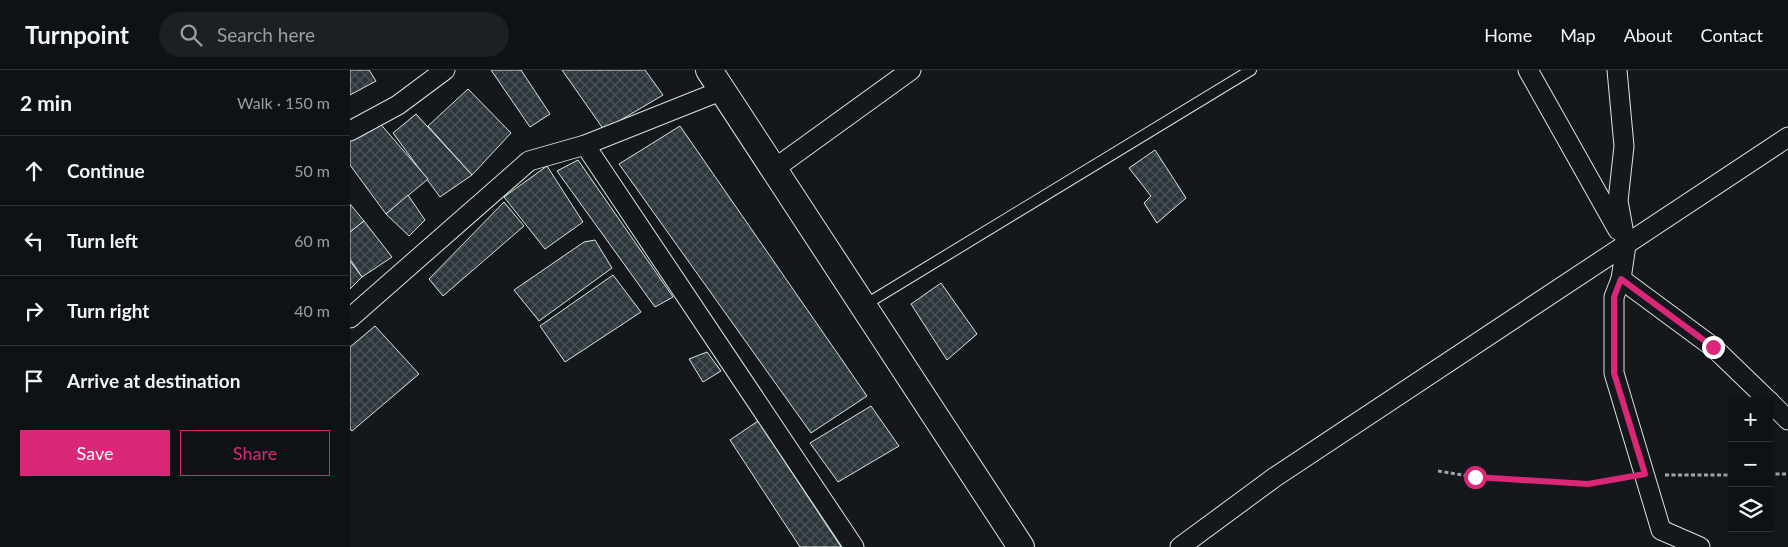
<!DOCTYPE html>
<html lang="en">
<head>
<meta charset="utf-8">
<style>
  body { margin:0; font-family:Lato,sans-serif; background:#1d2022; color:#f1f3f6 }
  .controls { position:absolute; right:15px; bottom:15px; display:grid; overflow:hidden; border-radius:0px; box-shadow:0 5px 20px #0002 }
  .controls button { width:45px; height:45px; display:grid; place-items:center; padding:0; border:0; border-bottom:1px solid #2f3234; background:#0f1215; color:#f1f3f6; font:25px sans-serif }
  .stop { position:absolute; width:15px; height:15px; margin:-11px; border:4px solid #db2777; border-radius:50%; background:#fff }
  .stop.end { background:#db2777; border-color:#fff; box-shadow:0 1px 5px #0008 }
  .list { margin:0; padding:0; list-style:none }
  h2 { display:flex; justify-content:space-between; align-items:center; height:65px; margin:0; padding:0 20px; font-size:21px }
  h2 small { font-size:16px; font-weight:400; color:#9b9ea0 }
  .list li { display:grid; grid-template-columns:32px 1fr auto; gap:15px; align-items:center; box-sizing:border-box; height:70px; padding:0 20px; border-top:1px solid #2f3234 }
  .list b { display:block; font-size:19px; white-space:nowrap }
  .list em { font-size:16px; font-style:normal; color:#9b9ea0 }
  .actions { display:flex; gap:10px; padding:15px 20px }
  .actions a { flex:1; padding:11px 0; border:1px solid #db2777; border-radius:0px; text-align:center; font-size:18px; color:#db2777 }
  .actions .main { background:#db2777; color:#fff }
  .icon { flex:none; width:28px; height:28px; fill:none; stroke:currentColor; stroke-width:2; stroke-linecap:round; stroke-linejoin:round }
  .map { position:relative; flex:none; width:1438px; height:477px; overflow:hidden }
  header { display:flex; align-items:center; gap:30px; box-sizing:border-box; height:70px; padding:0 25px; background:#0f1215; border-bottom:1px solid #2f3234 }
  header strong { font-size:24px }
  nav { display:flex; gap:28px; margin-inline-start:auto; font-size:18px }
  .search { width:350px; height:45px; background:#1d2022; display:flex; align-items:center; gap:12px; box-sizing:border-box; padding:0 18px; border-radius:28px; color:#9b9ea0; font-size:19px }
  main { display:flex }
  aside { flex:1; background:#0f1215 }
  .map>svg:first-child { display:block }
</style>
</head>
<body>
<header>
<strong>Turnpoint</strong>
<div class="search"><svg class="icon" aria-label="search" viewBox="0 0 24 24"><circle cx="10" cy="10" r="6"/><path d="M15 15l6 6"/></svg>Search here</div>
<nav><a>Home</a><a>Map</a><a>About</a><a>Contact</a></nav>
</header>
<main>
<aside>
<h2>2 min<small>Walk · 150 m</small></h2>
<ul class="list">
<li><svg class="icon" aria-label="ahead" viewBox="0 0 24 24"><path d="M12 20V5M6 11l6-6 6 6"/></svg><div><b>Continue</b></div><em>50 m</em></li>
<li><svg class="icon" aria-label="left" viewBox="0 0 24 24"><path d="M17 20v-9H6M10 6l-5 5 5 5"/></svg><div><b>Turn left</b></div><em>60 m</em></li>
<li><svg class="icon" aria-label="right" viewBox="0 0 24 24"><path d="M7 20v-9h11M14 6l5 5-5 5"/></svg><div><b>Turn right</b></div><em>40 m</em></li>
<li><svg class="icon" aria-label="arrive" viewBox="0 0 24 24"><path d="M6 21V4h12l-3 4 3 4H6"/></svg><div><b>Arrive at destination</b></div></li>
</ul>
<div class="actions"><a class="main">Save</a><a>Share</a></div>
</aside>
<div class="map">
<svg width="1438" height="477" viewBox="0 0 1438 477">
  <defs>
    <pattern id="building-cross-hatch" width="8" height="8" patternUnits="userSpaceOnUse" patternTransform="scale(1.25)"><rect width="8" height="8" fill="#2c363c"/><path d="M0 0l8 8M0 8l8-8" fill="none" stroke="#4a5358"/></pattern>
  </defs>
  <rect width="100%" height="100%" fill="#14181c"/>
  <g fill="url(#building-cross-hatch)" stroke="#d8e6dc">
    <polygon points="0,0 19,0 26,11 0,25"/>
    <polygon points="141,0 171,0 200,44 180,57"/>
    <polygon points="212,0 295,0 313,25 254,60"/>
    <polygon points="118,19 161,63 122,105 78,56"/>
    <polygon points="66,44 122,105 90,127 43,63"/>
    <polygon points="27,50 78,109 36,144 0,95 0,68"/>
    <polygon points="330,56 517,326 461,363 269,94"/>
    <polygon points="805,80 836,128 807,153 794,133 801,126 779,98"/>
    <polygon points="228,90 323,227 305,237 207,101"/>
    <polygon points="197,96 233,152 195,179 154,127"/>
    <polygon points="58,125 75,150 59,166 36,144"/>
    <polygon points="154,132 174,156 93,226 79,209"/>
    <polygon points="0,134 14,151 0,162"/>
    <polygon points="14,151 42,187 12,207 0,189 0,162"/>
    <polygon points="245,170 262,198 189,251 164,220 234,172"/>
    <polygon points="0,191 12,207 0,219"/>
    <polygon points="263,205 291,242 215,292 190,256"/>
    <polygon points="591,213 627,264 597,290 561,234"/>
    <polygon points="25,256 69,304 2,361 0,359 0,277"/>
    <polygon points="357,282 371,301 353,312 339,289"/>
    <polygon points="521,336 549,376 488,412 460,373"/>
    <polygon points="408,351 491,477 450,477 380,370"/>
  </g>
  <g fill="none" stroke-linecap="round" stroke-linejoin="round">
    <defs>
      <polyline id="lane" points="513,236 901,0"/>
      <g id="street">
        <polyline points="1178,0 1268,160"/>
        <polyline points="1267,0 1274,76 1268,131 1276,175 1271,209 1264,227 1264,303 1311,460 1350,477"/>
        <polyline points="0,61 48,35 95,0"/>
        <polyline points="235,75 504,477"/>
        <polyline points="424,99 561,0"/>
        <polyline points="1271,209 1363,277 1419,331"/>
        <polyline points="0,248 179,91 235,75 373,20"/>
        <polyline points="1419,331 1438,350"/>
        <polyline points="830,477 925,407 1438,67"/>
      </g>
      <polyline id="secondary" points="359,0 671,477"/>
    </defs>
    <use href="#lane" stroke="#d8e6dc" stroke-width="12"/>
    <use href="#street" stroke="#d8e6dc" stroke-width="21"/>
    <use href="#secondary" stroke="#d8e6dc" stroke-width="28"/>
    <g stroke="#9da8a2" stroke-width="3" stroke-dasharray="4 2.5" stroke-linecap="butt">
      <polyline points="1088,401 1125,407 1238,414 1276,407"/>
      <polyline points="1419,404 1438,404"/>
      <polyline points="1315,405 1382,405"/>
    </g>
    <use href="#lane" stroke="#14181c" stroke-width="10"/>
    <use href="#street" stroke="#14181c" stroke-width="19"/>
    <use href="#secondary" stroke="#14181c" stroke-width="26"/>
  </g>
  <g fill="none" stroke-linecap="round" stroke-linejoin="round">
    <polyline stroke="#db2777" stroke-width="6" points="1125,407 1238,414 1295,404 1264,303 1264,227 1271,209 1363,277"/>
  </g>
</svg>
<div class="controls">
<button>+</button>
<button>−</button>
<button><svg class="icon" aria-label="layers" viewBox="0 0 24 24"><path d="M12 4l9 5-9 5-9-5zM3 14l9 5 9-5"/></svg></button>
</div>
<div class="stop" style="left:1125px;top:407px"></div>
<div class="stop end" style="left:1363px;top:277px"></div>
</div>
</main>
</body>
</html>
